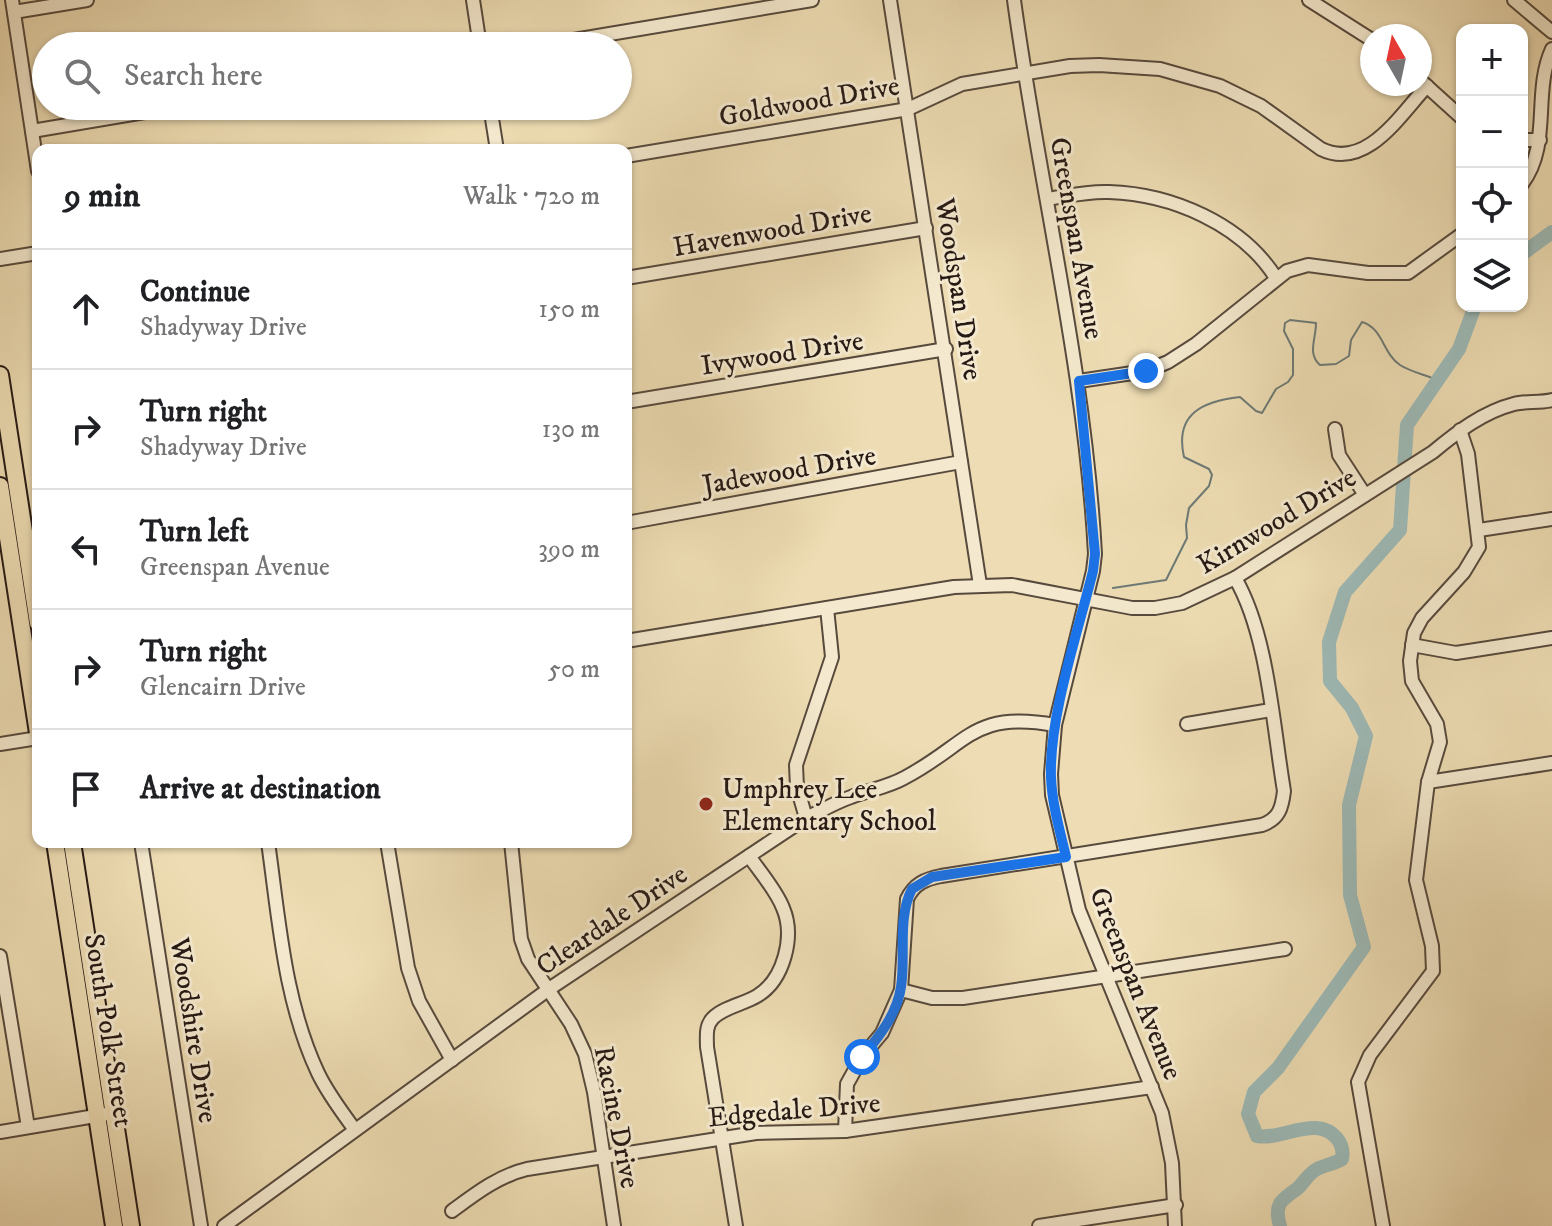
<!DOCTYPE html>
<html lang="en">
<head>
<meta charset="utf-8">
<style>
  body { margin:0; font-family:"IM FELL DW Pica",serif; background:#f6f6f6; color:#202124 }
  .controls { position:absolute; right:24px; top:24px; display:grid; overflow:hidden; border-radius:16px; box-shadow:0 2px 6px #0004 }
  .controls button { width:72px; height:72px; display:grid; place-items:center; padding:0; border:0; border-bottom:2px solid #e0e0e0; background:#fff; color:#202124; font:40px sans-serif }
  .compass { position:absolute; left:1360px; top:24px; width:72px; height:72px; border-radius:50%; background:#fff; box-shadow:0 2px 6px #0004; rotate:351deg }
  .stop { position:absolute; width:24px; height:24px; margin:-18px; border:6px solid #1a73e8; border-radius:50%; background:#fff }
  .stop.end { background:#1a73e8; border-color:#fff; box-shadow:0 2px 8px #0008 }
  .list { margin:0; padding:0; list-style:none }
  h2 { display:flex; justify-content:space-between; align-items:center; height:104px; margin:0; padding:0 32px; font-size:34px }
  h2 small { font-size:26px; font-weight:400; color:#757577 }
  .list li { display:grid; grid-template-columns:52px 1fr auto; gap:24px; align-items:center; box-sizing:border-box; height:120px; padding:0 32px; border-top:2px solid #e0e0e0 }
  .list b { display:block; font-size:30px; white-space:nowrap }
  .list p { margin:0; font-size:26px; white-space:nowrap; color:#757577 }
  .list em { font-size:26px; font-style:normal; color:#757577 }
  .icon { flex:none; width:44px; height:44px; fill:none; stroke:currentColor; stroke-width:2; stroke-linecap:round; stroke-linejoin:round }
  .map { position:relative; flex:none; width:1552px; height:1226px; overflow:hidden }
  .search { position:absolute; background:#fff; box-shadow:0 2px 6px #0004; left:32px; top:32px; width:600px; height:88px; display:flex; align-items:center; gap:20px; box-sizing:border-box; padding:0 28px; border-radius:44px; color:#757577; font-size:30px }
  .panel { position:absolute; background:#fff; box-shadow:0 2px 6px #0004; left:32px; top:144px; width:600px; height:704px; border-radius:16px }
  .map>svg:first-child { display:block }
</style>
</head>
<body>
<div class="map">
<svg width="1552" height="1226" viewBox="0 0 1552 1226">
  <rect width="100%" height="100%" fill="#eeddb4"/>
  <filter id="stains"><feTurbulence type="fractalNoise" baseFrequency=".0025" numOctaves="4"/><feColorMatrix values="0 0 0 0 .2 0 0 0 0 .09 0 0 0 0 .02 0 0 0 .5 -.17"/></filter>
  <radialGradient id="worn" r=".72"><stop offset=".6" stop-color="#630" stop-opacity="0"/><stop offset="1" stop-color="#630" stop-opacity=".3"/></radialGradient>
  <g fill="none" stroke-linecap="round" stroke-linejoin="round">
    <path stroke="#6d7a76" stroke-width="2" d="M1113,588L1166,580L1187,538L1186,525L1189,508L1209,486L1212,475L1209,469L1184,457C1174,413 1204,401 1240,397L1256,411L1262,413L1276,389L1288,382L1293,375V349L1284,331L1285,323L1290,320L1316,323C1316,340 1307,353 1320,365L1336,364L1349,356L1351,340L1362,322C1383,328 1383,354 1400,365C1411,372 1426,375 1437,380"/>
    <g stroke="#9dbab7" stroke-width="14">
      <polyline points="1522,254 1552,232"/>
      <path d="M1280,1226C1273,1202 1283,1200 1298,1188C1305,1181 1308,1174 1317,1169C1325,1165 1334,1164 1342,1159C1345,1143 1333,1129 1316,1128C1295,1127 1278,1139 1257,1136L1248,1114L1254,1092L1278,1068L1364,947L1350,895L1349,805L1366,736L1352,708L1330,681L1329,642L1345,592L1400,530L1407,425L1459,349L1475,306"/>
    </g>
    <defs>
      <g id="minor">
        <polyline points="12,0 38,171"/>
        <polyline points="473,0 480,46"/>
        <polyline points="890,0 980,585"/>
        <path d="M1014,0C1039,185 1085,367 1095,554L1093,571L1055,725L1051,774L1052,795L1079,910L1162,1113L1172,1163L1175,1226"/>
        <polyline points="1309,0 1372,40"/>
        <polyline points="1514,0 1552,32"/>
        <polyline points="14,12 87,0"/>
        <polyline points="538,46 812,0"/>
        <polyline points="1420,80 1462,118"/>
        <polyline points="490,106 497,150"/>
        <polyline points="32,131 180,106"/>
        <polyline points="1522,140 1540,140"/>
        <path d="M626,156L908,109L962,84L1070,66L1099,65L1160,69L1220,86L1261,106L1321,149C1366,171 1400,115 1427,86"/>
        <path d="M1522,184C1552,144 1532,93 1552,49"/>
        <path d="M1047,199C1067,196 1088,191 1109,192C1172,194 1242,224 1276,278"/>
        <polyline points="0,259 38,253"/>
        <polyline points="626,278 926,228"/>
        <polyline points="1079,381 1146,371 1168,362 1196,344 1287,271 1308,265 1368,273 1408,273 1462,234"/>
        <polyline points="626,402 946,349"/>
        <polyline points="1335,429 1339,455 1365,495"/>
        <polyline points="626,523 961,462"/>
        <polyline points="1479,530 1552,519"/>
        <path d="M626,641L954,587L1012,585L1132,608H1155L1182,603L1235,578L1433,452C1457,432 1483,412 1514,404C1526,401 1539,403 1552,400"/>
        <polyline points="1412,645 1456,653 1552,638"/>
        <polyline points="1187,724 1271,710"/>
        <polyline points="0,744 38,738"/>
        <polyline points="1428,782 1552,763"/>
        <polyline points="806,818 797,787 796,765 832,657 827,608"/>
        <polyline points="141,842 201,1226"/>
        <path d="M268,842C279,919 284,1001 318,1073C328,1094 342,1112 355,1130"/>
        <polyline points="387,842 408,968 419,1001 452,1060"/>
        <polyline points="511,842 521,939 528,959 571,1024 585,1054 594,1092 614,1226"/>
        <polyline points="0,956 28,1127"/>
        <polyline points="901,990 932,998 963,998 1285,949"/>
        <path d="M845,1131L847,1084L862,1057L882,1033L901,990L907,899C914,884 925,879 941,876L1262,825C1279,819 1282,808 1284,791C1273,726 1268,634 1235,578"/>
        <polyline points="0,1132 113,1113"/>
        <path d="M452,1211C475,1194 498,1176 527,1169L756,1133L845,1131L1152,1087"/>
        <path d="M224,1226L549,989L806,818C821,811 836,802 851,797C869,790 888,787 904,778C969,744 972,710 1055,725"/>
        <path d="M736,1226L707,1047C707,1037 705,1026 713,1018C724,1007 744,1004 757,996C784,980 795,936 783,908C776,890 760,872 749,856"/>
        <polyline points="1039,1226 1176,1205"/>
        <polyline points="1383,1226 1358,1082 1370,1055 1433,971 1432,946 1416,880 1428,782 1440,742 1437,724 1412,681 1410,661 1414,633 1422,618 1464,572 1479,547 1468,454 1460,430"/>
      </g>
      <g id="major">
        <polyline points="0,375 38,623"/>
        <polyline points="0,486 38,733"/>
        <polyline points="55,842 114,1226"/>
        <polyline points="72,842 131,1226"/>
      </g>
    </defs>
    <use href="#minor" stroke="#574a3d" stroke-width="16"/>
    <use href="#major" stroke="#251915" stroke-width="20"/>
    <use href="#minor" stroke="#f4e9ce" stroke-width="12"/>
    <use href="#major" stroke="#eeddb4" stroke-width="16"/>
  </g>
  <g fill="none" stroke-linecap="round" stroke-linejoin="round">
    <path stroke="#1a73e8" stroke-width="10" d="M862,1057C879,1037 897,1014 901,987C906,956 897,918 912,889L932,877L1066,857C1060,831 1052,804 1051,777C1049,716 1078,632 1093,571L1095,554L1079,381L1146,371"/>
  </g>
  <circle fill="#8f2418" stroke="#f4e9ce" stroke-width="3" cx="706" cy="804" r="8"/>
  <g text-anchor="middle" stroke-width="6" stroke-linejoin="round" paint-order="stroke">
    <g font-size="28" fill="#251915" stroke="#f4e9ce">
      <text transform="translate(809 100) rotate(-10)" y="10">Goldwood Drive</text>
      <text transform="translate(772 229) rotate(-10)" y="10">Havenwood Drive</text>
      <text transform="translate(1078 238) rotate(80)" y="10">Greenspan Avenue</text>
      <text transform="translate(960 289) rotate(81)" y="10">Woodspan Drive</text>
      <text transform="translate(782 352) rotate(-9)" y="10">Ivywood Drive</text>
      <text transform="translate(789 469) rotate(-10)" y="10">Jadewood Drive</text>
      <text transform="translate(1276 520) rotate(-31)" y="10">Kirnwood Drive</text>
      <text transform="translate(611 919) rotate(-34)" y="10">Cleardale Drive</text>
      <text transform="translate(1137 983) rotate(68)" y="10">Greenspan Avenue</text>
      <text transform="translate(110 1030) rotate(81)" y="10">South Polk Street</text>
      <text transform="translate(195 1030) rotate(81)" y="10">Woodshire Drive</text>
      <text transform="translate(794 1109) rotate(-5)" y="10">Edgedale Drive</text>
      <text transform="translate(618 1117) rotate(79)" y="10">Racine Drive</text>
    </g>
    <g font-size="28" fill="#251915" stroke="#f4e9ce" text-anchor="start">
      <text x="722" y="798">Umphrey Lee<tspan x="722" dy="32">Elementary School</tspan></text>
    </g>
  </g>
  <rect width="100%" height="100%" filter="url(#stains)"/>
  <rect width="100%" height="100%" fill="url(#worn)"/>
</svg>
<div class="controls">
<button>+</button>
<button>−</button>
<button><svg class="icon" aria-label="locate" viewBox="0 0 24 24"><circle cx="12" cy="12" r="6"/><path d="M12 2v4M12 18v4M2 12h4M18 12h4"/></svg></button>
<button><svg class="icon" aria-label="layers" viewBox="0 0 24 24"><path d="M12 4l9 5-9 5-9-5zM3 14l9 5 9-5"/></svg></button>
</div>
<svg class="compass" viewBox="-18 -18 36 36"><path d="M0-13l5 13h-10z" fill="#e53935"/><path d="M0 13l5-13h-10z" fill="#757577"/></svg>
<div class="stop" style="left:862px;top:1057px"></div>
<div class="stop end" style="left:1146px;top:371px"></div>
<div class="search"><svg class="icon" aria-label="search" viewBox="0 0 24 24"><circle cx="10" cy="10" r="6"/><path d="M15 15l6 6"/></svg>Search here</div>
<section class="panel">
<h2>9 min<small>Walk · 720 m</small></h2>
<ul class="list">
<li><svg class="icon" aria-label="ahead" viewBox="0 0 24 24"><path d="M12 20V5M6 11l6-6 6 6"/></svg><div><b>Continue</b><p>Shadyway Drive</p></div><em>150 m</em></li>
<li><svg class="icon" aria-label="right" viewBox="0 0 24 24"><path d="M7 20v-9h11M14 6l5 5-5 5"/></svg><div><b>Turn right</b><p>Shadyway Drive</p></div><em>130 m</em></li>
<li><svg class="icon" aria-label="left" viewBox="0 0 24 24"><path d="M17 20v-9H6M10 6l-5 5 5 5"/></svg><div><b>Turn left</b><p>Greenspan Avenue</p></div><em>390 m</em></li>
<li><svg class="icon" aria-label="right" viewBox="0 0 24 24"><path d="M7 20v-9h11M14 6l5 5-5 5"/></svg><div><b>Turn right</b><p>Glencairn Drive</p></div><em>50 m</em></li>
<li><svg class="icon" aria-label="arrive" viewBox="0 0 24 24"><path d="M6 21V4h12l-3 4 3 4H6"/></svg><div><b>Arrive at destination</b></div></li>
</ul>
</section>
</div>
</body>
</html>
